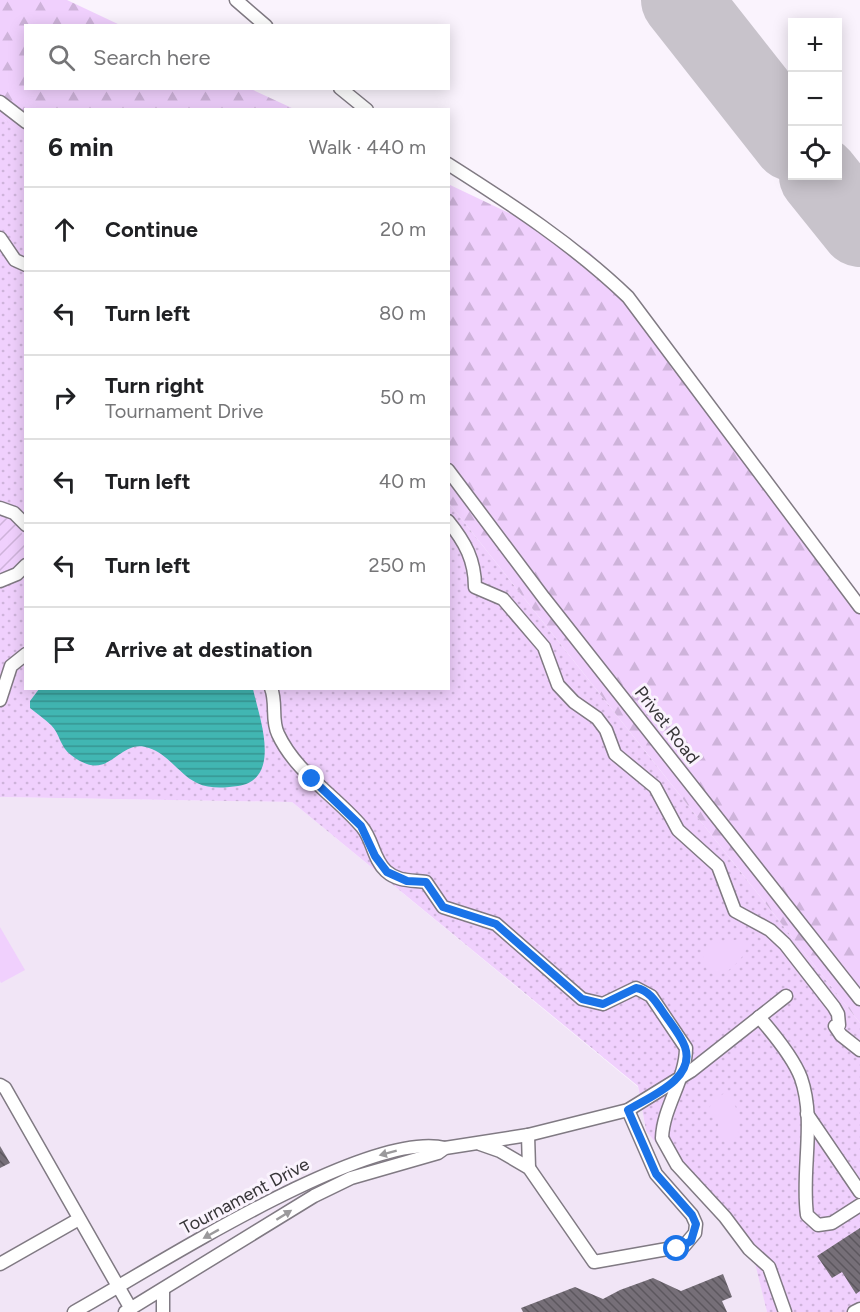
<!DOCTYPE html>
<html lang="en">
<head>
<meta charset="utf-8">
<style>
  body { margin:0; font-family:Figtree,sans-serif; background:#f2f2f2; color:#202124 }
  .controls { position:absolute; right:18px; top:18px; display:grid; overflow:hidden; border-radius:0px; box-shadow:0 3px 15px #0003 }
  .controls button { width:54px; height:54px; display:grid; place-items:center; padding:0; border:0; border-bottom:2px solid #e0e0e0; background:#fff; color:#202124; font:30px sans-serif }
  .stop { position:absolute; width:18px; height:18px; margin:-14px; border:4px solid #1a73e8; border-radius:50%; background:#fff }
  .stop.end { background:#1a73e8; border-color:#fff; box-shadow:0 2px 6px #0008 }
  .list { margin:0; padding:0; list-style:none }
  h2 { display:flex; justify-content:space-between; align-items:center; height:78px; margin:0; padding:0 24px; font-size:26px }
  h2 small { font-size:20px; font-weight:400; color:#757577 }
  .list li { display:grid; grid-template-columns:39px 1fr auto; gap:18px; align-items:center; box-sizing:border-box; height:84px; padding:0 24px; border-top:2px solid #e0e0e0 }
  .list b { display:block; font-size:22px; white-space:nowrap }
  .list p { margin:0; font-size:20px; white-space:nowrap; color:#757577 }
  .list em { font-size:20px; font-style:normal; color:#757577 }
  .icon { flex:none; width:33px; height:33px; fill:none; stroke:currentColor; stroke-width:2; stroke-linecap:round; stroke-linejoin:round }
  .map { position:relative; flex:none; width:860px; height:1312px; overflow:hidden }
  .search { position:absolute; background:#fff; box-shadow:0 3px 15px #0003; left:24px; top:24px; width:426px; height:66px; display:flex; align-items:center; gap:15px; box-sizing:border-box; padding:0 21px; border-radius:0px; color:#757577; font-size:22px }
  .panel { position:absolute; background:#fff; box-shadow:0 3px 15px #0003; left:24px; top:108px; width:426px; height:582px; border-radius:0px }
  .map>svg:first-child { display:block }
</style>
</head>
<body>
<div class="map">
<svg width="860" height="1312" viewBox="0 0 860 1312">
  <defs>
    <pattern id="grass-dots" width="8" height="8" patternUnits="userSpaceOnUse" patternTransform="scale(1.5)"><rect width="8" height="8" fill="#f0d0fd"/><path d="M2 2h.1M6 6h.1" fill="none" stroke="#ceb3da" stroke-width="1.8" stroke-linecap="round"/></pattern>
    <pattern id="forest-firs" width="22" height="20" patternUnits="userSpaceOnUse" patternTransform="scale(1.5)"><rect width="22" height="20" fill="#f0d0fd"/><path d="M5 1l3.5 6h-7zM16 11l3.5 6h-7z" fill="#ceb3da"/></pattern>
    <pattern id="garden-furrows" width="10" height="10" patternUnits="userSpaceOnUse" patternTransform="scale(1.5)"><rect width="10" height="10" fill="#f0d0fd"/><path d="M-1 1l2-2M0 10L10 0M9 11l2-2" fill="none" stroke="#ceb3da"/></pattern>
    <pattern id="water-rules" width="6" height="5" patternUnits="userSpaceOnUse" patternTransform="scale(1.5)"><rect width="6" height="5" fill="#41b6b2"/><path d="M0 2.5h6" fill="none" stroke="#379592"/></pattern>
    <pattern id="building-back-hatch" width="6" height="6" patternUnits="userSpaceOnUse" patternTransform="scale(1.5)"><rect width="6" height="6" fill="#766f78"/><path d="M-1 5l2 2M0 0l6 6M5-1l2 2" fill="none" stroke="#5c575e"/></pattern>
  </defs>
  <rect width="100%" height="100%" fill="#faf3fd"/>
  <polygon fill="#f1e5f6" points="0,797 292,802 638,1087 646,1131 756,1263 767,1312 0,1312"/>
  <polygon fill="url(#grass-dots)" points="0,116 26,136 26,688 448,688 449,503 860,1023 860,1312 767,1312 755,1263 646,1131 638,1086 292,802 0,797"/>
  <g fill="url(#forest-firs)">
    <polygon points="0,0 67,0 120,25 26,26 26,88 251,89 294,109 26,110 25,136 0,116"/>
    <polygon points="448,184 589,251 860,605 860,1023 449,503"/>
  </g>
  <path fill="url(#garden-furrows)" d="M0,516C22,521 34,548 17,566C13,571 6,573 0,576Z"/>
  <g fill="#f0d0fd">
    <polygon points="0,927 25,970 1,983 0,981"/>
    <path d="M741,939L747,945C746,956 731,971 721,974L707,970L703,957L707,944Z"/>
    <path d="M726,1092C737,1101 741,1122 738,1135L727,1143L720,1139L718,1123L709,1108L714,1100Z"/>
  </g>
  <path fill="url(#water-rules)" d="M86,689H253C259,717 283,779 238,786C225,788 209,789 197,783C180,775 168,754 149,748C117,737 111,786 71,755C60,747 60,734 51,725C45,719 37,714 30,708V701L39,689Z"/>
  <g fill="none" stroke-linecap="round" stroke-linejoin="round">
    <g stroke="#c8c3cb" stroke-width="80">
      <polyline points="681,0 792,141"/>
      <polyline points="819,176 860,227"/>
    </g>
  </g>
  <g fill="url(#building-back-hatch)">
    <polygon points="0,1146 10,1163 0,1168"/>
    <polygon points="860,1228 860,1291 856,1294 842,1272 832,1278 817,1256"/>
    <polygon points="723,1274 732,1297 722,1301 727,1312 523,1312 521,1308 575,1287 603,1299 620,1290 653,1278 681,1291"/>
  </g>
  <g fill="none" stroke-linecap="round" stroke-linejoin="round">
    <defs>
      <g id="minor">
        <polyline points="236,0 266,26"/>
        <polyline points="340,88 367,110"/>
        <polyline points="0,102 26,122"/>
        <path d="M448,164C511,204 574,245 628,297L860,607"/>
        <polyline points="0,238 15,260 26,265"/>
        <polyline points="448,470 544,598 860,999"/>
        <polyline points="0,508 14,513 26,525"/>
        <path d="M448,521C465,542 475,560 475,587L503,599L544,647L558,685L574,702L597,718L606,730L615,754L655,787L678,830L718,866L735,911L770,930L785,944L834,1007L838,1014L839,1025L835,1026L841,1035L860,1050"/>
        <polyline points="0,581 17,574 26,565"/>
        <path d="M271,688C277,703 271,720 278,734C296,773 335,795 362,827C373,840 373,859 386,871C398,882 412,880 426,882L443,907L496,924L582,999L603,1004L636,988L651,996L686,1048C686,1079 663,1107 662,1138L677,1165L725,1217L749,1249L769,1267L785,1312"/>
        <polyline points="0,700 11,666 26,654"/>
        <path d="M759,1017C772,1032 794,1059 801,1078C816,1121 801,1171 807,1215L818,1225L832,1223L860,1205"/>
        <polyline points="0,1085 5,1088 131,1309"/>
        <polyline points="807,1114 860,1192"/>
        <polyline points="528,1135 529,1168"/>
        <polyline points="480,1144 500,1151 529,1168 594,1262 684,1246 695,1233 696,1224 692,1215 656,1174 628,1110"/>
        <polyline points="0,1264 79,1219"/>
        <polyline points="163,1290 163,1312"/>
        <path d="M74,1312C148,1271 368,1128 445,1148"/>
        <polyline points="125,1312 314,1196 351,1178 438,1153 445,1148 528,1135 628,1110 691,1071 786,996"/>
        <polyline points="854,1312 860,1309"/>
      </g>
    </defs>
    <use href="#minor" stroke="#807a83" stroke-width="15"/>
    <use href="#minor" stroke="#fff" stroke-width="12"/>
  </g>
  <defs><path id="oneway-solid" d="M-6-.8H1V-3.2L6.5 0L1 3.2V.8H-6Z" transform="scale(1.5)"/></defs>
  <g fill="#9b9a9c">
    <use href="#oneway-solid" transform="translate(388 1153) rotate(165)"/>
    <use href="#oneway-solid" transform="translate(284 1215) rotate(-32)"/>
    <use href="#oneway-solid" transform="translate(211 1234) rotate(151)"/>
  </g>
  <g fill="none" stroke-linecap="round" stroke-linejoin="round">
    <path stroke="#1a73e8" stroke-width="8" d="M312,779L361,826L375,856L387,872L407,881L426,882L443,907L496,924L582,999L603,1004L636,988C650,990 658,1005 665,1015C672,1025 681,1036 685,1047C696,1079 649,1097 628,1110L656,1174L692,1215L696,1224L691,1241L677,1249"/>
  </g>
  <g text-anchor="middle" stroke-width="6" stroke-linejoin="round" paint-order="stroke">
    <g font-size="18" fill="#373538" stroke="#faf3fd">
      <text transform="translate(667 725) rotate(52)" y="6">Privet Road</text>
      <text transform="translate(245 1196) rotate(-28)" y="6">Tournament Drive</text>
    </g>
  </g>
</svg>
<div class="controls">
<button>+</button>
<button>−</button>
<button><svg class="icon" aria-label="locate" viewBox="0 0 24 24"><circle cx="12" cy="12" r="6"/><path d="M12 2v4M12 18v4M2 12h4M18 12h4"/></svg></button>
</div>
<div class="stop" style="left:677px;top:1249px"></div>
<div class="stop end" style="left:312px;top:779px"></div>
<div class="search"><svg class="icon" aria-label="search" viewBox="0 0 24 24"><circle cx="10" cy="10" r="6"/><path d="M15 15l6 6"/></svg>Search here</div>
<section class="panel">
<h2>6 min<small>Walk · 440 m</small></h2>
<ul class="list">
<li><svg class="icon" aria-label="ahead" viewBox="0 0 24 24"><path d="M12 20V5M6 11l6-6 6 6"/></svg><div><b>Continue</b></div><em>20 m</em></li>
<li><svg class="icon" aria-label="left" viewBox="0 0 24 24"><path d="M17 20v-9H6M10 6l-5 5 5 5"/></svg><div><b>Turn left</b></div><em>80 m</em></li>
<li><svg class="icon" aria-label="right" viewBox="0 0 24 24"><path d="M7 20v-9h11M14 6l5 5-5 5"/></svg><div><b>Turn right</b><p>Tournament Drive</p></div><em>50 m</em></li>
<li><svg class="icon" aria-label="left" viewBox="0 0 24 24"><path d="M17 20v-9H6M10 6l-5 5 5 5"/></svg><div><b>Turn left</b></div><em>40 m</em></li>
<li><svg class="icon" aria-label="left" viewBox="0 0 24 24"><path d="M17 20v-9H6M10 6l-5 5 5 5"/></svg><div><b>Turn left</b></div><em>250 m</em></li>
<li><svg class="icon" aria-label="arrive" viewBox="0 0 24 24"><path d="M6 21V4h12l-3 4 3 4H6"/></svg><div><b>Arrive at destination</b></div></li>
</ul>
</section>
</div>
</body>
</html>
